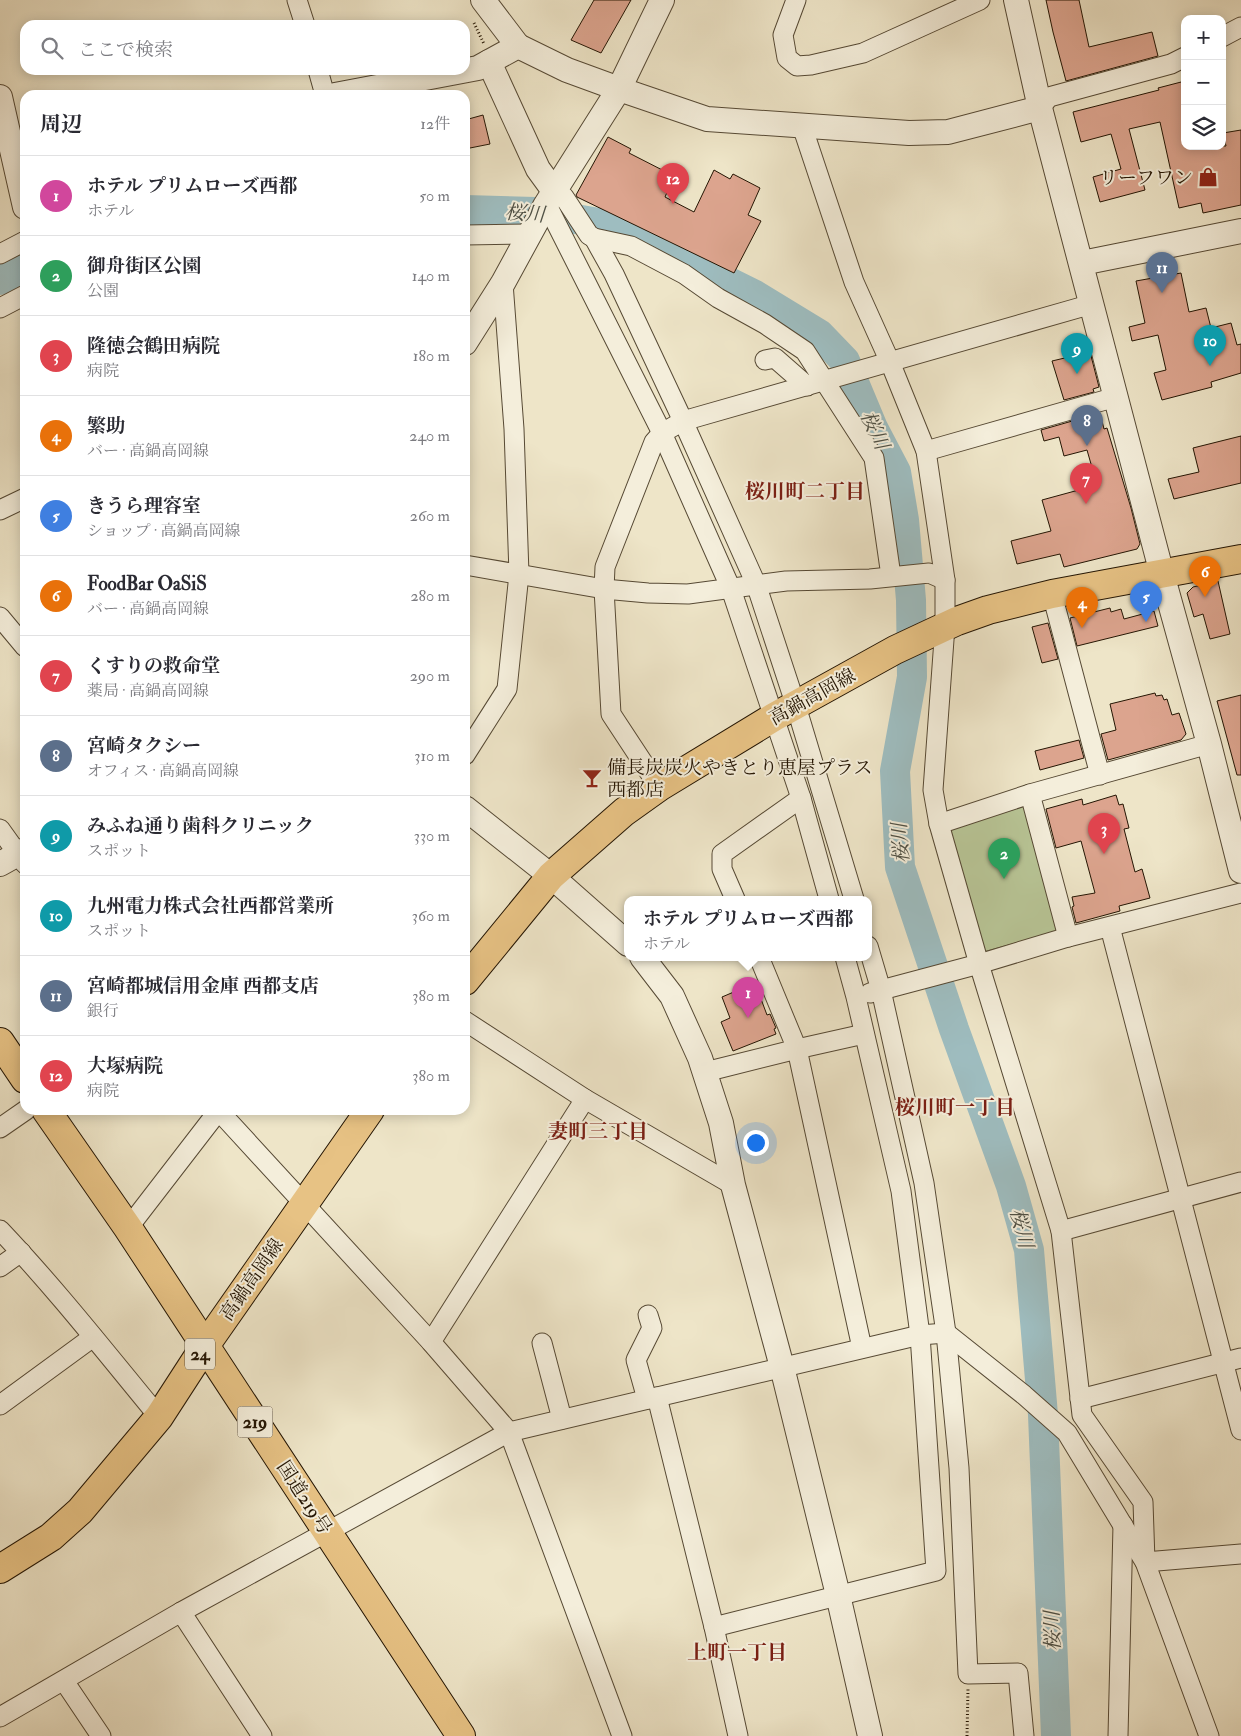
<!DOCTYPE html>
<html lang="ja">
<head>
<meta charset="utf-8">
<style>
  body { margin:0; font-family:"IM FELL Double Pica","Noto Serif JP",serif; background:#f2f2f3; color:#2b2b33 }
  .controls { position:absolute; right:15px; top:15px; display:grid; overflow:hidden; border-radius:10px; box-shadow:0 2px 12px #0003 }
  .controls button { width:45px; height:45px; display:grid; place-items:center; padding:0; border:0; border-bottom:1px solid #e1e1e2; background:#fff; color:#2b2b33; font:25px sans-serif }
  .you { position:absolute; left:755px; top:1142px; width:18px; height:18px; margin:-12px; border:4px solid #fff; border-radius:50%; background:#1a73e8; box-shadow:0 0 0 8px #1a73e833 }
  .badge { display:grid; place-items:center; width:32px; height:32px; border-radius:50%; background:#1a73e8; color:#fff; font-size:16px; font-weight:700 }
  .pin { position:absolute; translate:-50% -41px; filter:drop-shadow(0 1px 2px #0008) }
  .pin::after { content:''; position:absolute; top:26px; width:18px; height:15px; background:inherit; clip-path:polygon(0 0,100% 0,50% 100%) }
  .popup { position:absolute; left:624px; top:896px; width:248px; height:65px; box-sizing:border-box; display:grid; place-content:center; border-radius:10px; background:#fff; filter:drop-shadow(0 1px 4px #0005); font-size:16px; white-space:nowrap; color:#7c7c81 }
  .popup b { font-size:19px; color:#2b2b33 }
  .popup::after { content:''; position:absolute; left:50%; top:100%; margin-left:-10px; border:10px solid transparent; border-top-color:#fff }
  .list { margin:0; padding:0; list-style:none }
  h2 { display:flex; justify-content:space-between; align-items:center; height:65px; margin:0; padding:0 20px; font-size:21px }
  h2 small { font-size:16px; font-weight:400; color:#7c7c81 }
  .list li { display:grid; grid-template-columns:32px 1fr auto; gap:15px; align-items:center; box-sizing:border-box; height:80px; padding:0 20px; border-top:1px solid #e1e1e2 }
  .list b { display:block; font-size:19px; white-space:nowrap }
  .list p { margin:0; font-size:16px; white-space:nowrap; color:#7c7c81 }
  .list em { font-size:16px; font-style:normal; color:#7c7c81 }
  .icon { flex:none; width:28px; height:28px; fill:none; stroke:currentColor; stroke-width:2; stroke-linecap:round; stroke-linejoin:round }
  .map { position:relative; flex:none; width:1241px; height:1736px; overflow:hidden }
  .search { position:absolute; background:#fff; box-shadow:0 2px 12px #0003; left:20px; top:20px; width:450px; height:55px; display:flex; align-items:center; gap:12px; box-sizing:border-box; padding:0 18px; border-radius:15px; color:#7c7c81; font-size:19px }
  .panel { position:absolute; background:#fff; box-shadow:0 2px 12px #0003; left:20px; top:90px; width:450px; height:1025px; border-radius:15px }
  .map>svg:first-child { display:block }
</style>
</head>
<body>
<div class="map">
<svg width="1241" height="1736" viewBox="0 0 1241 1736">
  <rect width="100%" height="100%" fill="#eee5c8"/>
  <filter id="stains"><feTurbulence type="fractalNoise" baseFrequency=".004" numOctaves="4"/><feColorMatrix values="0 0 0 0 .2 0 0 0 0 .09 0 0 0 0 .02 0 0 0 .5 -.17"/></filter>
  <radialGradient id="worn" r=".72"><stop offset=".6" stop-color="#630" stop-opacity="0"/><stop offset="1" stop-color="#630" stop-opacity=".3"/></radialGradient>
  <polygon fill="#b8c596" stroke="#6e6d4c" points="1025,806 1059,931 983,952 949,828"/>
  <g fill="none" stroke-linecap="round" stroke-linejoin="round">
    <g stroke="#9ebdc0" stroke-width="30">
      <polyline points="465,210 535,212 616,226 755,295 819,334 845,361 873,428 896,472 904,520 911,600 912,677 895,771 900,867 954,1029 1011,1186 1029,1250 1043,1415 1056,1736"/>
      <polyline points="0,280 25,267"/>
    </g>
  </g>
  <g fill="#dca48e" stroke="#241503">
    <polygon points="594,0 631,0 601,53 571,40"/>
    <polygon points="1046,0 1079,0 1089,47 1152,32 1158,56 1066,81 1053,32"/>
    <polygon points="1185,81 1185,146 1226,146 1223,133 1241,130 1241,205 1203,213 1201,203 1179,208 1160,122 1129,129 1145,190 1100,202 1093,177 1121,169 1111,134 1081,142 1073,112 1159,90 1158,88"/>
    <polygon points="483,115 490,144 465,149 465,120"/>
    <polygon points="608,137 631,149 629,153 674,176 665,197 694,212 714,170 730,179 733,174 760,188 748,215 761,221 734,273 577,197 576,195"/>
    <polygon points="1181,273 1189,312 1206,308 1211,328 1231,323 1237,345 1241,344 1241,373 1211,382 1212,387 1162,400 1154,373 1166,370 1158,335 1132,341 1129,327 1145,323 1136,281"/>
    <polygon points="1090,352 1099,387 1093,389 1094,392 1064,400 1052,361"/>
    <polygon points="1100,413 1104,429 1107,428 1131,508 1140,544 1137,549 1064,567 1060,554 1017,564 1011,541 1051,531 1042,500 1097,485 1087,450 1064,456 1059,437 1044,441 1041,430"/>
    <polygon points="1241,436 1241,483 1174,499 1168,479 1199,472 1193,448"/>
    <polygon points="1218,581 1230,634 1210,639 1203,614 1194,617 1187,593 1193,587"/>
    <polygon points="1110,608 1111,612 1121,609 1124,619 1154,611 1158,626 1077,646 1070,618"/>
    <polygon points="1048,623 1058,659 1042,663 1032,627"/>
    <polygon points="1155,693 1156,696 1162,695 1164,700 1167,699 1172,715 1179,713 1186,734 1181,740 1108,760 1101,734 1116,730 1110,704"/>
    <polygon points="1241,695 1241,775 1237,775 1217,701"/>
    <polygon points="1079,740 1084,758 1040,770 1035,751"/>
    <polygon points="1116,795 1119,805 1123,804 1129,828 1124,829 1135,872 1142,869 1150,898 1119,906 1120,911 1076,923 1072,907 1074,906 1072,897 1095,893 1081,841 1056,848 1046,809 1082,799 1083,805"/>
    <polygon points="755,983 767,1015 770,1014 776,1028 774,1029 776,1034 733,1051 721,1022 730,1018 722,997"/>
  </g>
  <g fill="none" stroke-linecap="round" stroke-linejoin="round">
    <defs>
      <g id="minor">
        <polyline points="297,0 305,25"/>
        <polyline points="796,0 783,35 787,58 797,66 811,65 863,53 980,0"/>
        <polyline points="1222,37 1241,27"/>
        <polyline points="318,70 325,95"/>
        <polyline points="1040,108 1049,97 1171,64 1185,57"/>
        <polyline points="802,126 854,282 890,362 926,451 945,580 945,626 933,790 939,824 979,964 1061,1231 1082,1415 1143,1502 1145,1561"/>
        <polyline points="554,191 564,197 589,235 594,238 631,246 684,274 718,298 765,324 805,351 874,458 891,576"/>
        <polyline points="548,201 548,207 662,433 731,589 801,798 829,899"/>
        <polyline points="465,235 530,234"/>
        <polyline points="594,238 614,274 683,421 756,584 796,706 854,899"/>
        <polyline points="0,254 25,241"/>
        <polyline points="0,308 25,295"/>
        <polyline points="765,360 775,358 807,386"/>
        <polyline points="926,451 1116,397"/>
        <polyline points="0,510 25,498"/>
        <polyline points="465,565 604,589 648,593 688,594 786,581 870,579 929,573 945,580"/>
        <polyline points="1052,594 1100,775"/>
        <polyline points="0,617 25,647"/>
        <polyline points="465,755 507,689 519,574 514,429 503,283"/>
        <polyline points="659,787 611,714 604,589 605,567 654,442 662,433 683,421 1092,304"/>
        <polyline points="1030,794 1068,937"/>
        <polyline points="939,824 1030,794 1209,744"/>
        <polyline points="0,829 25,864"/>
        <polyline points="735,899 722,869 722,854 801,798"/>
        <polyline points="1110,927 1241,1430"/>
        <polyline points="868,946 881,990 924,1183 946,1333 959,1468 968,1674 1018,1673 1024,1736"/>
        <polyline points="870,993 979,964 1068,937 1241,893"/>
        <polyline points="465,1021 585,1099 733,1185"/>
        <polyline points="705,1072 797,1049 759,957"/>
        <polyline points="218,1110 431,1342 509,1432 622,1736"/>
        <polyline points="0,1128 26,1110"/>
        <polyline points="128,1228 219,1110"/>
        <path d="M0,1230C56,1289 107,1354 159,1417"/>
        <polyline points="1061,1231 1241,1182"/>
        <polyline points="0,1267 21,1252"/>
        <polyline points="431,1342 585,1099"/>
        <polyline points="542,1343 562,1419"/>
        <polyline points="862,1348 797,1049 864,1034"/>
        <polyline points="657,1397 714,1627 738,1736"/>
        <polyline points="647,1399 636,1360 652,1328 648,1315"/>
        <polyline points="1080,1399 1241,1358"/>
        <polyline points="0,1405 93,1337"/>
        <polyline points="1145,1562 1241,1554"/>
        <polyline points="181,1612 262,1736"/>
        <polyline points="714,1627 936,1571 920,1335 901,1191 856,997 845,957"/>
        <polyline points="64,1681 101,1736"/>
        <polyline points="0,1717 181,1612 509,1432 920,1335 946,1333 1024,1395 1067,1433 1145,1562 1209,1736"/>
        <polyline points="1118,1736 1123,1525"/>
      </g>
      <g id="tertiary">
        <polyline points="483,0 518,46"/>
        <polyline points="662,0 619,89 707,119 909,133 948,132 1040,108"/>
        <polyline points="1016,0 1040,108 1162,574 1209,744 1241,871"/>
        <polyline points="489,62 538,169 554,191"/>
        <polyline points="335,95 478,68 518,46 567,70 619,89 545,206 503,283 465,343"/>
        <polyline points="0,97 25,207"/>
        <polyline points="1082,263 1241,231"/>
        <polyline points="465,808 551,876 628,944"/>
        <polyline points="0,864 25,850"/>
        <polyline points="642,957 672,996 700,1058 721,1123 733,1185 782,1367 838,1595 870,1736"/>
      </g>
      <g id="primary">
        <polyline points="465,981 551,876 624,812 659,787 774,717 895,650 957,621 988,610 1052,594 1241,559"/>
        <polyline points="0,1569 51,1537 80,1511 159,1417 205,1346 370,1110"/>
      </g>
      <g id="trunk">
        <polyline points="0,1042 25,1079"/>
        <polyline points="46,1110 128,1228 461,1736"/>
      </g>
    </defs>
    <use href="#minor" stroke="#564934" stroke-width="21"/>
    <use href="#tertiary" stroke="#564934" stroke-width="26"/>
    <use href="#primary" stroke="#241503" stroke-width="30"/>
    <use href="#trunk" stroke="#241503" stroke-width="30"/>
    <g stroke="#241503" stroke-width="3" stroke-dasharray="1 2.5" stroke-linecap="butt">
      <polyline points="474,23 484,44"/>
      <polyline points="967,1736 968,1689"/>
    </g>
    <use href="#minor" stroke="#f4eedb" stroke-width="19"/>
    <use href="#tertiary" stroke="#f4eedb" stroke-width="24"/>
    <use href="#primary" stroke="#e7c284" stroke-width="28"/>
    <use href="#trunk" stroke="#e7c284" stroke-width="28"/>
  </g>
  <defs>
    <symbol id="shop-bare" viewBox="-9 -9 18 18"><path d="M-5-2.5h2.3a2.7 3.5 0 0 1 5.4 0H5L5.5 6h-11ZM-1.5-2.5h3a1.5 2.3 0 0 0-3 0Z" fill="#8f2418" stroke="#f4eedb" stroke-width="2.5" paint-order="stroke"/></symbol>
    <symbol id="bar-bare" viewBox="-9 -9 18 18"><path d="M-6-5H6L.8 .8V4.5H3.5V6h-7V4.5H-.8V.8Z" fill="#8f2418" stroke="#f4eedb" stroke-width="2.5" paint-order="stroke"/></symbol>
  </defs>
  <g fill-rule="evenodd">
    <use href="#shop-bare" x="1194" y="163" width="28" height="28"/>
    <use href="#bar-bare" x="578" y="764" width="28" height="28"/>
  </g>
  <g text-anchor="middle" stroke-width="4" stroke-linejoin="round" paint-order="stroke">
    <g fill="#f4eedb" stroke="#625644" stroke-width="1">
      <rect x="185" y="1338.5" width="30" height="31" rx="4"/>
      <rect x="237.5" y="1406.5" width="35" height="31" rx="4"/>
    </g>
    <g font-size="18" font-weight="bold" fill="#241503">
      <text x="200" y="1360">24</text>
      <text x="255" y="1428">219</text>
    </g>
    <g font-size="19" fill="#241503" stroke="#f4eedb" text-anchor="end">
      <text x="1193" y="184">リーフワン</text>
      <text x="607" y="774" text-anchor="start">備長炭炭火やきとり恵屋プラス<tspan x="607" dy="22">西都店</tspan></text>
    </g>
    <g font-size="19" fill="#241503" stroke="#f4eedb">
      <text transform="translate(812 696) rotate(-29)" y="7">高鍋高岡線</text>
      <text transform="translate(251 1279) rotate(-55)" y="7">高鍋高岡線</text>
      <text transform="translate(305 1497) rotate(57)" y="7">国道219号</text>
    </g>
    <g font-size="20" font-style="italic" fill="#4f5045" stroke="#f4eedb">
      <text transform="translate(525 213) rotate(4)" y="7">桜川</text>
      <text transform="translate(875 430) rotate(65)" y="7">桜川</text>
      <text transform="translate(900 843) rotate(-94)" y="7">桜川</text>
      <text transform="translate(1022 1228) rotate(76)" y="7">桜川</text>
      <text transform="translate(1052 1631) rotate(-92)" y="7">桜川</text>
    </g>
    <g font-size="20" font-weight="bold" fill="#7a1f14" stroke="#f4eedb">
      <text x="805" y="498">桜川町二丁目</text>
      <text x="955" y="1114">桜川町一丁目</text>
      <text x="598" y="1138">妻町三丁目</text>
      <text x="737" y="1659">上町一丁目</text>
    </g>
  </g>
  <rect width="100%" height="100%" filter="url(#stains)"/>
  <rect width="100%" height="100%" fill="url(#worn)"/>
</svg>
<div class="controls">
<button>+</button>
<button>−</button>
<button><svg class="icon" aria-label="layers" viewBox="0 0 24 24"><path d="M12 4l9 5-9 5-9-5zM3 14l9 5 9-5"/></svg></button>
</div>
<div class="you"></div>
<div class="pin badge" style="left:748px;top:1018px;background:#d1479c">1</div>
<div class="popup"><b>ホテル プリムローズ西都</b>ホテル</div>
<div class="pin badge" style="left:1004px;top:879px;background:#2e9e5b">2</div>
<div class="pin badge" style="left:1104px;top:854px;background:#e0444e">3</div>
<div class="pin badge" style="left:1082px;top:628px;background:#e8710a">4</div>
<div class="pin badge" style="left:1146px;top:622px;background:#3f7fe0">5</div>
<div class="pin badge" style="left:1205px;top:597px;background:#e8710a">6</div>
<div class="pin badge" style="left:1086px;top:504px;background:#e0444e">7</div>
<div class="pin badge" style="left:1087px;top:446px;background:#5c6f8a">8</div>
<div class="pin badge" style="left:1077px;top:374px;background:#0f9aa8">9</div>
<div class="pin badge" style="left:1210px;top:366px;background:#0f9aa8">10</div>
<div class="pin badge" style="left:1162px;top:293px;background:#5c6f8a">11</div>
<div class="pin badge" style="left:673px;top:204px;background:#e0444e">12</div>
<div class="search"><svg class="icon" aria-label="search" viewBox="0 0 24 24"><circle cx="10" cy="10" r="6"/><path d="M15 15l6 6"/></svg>ここで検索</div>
<section class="panel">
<h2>周辺<small>12件</small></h2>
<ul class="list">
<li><span class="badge" style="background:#d1479c">1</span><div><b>ホテル プリムローズ西都</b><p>ホテル</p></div><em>50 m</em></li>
<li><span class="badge" style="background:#2e9e5b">2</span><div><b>御舟街区公園</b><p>公園</p></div><em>140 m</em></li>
<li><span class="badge" style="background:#e0444e">3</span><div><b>隆徳会鶴田病院</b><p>病院</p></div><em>180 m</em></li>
<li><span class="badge" style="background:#e8710a">4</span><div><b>繁助</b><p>バー · 高鍋高岡線</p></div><em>240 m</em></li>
<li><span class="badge" style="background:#3f7fe0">5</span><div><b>きうら理容室</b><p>ショップ · 高鍋高岡線</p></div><em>260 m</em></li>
<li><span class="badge" style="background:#e8710a">6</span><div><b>FoodBar OaSiS</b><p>バー · 高鍋高岡線</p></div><em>280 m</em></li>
<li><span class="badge" style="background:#e0444e">7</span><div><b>くすりの救命堂</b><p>薬局 · 高鍋高岡線</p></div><em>290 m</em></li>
<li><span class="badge" style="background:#5c6f8a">8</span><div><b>宮崎タクシー</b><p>オフィス · 高鍋高岡線</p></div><em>310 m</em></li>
<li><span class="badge" style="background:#0f9aa8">9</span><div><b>みふね通り歯科クリニック</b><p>スポット</p></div><em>330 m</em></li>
<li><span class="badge" style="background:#0f9aa8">10</span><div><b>九州電力株式会社西都営業所</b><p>スポット</p></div><em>360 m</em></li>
<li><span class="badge" style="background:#5c6f8a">11</span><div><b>宮崎都城信用金庫 西都支店</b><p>銀行</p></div><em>380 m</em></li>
<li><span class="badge" style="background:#e0444e">12</span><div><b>大塚病院</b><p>病院</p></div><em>380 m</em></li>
</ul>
</section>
</div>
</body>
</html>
